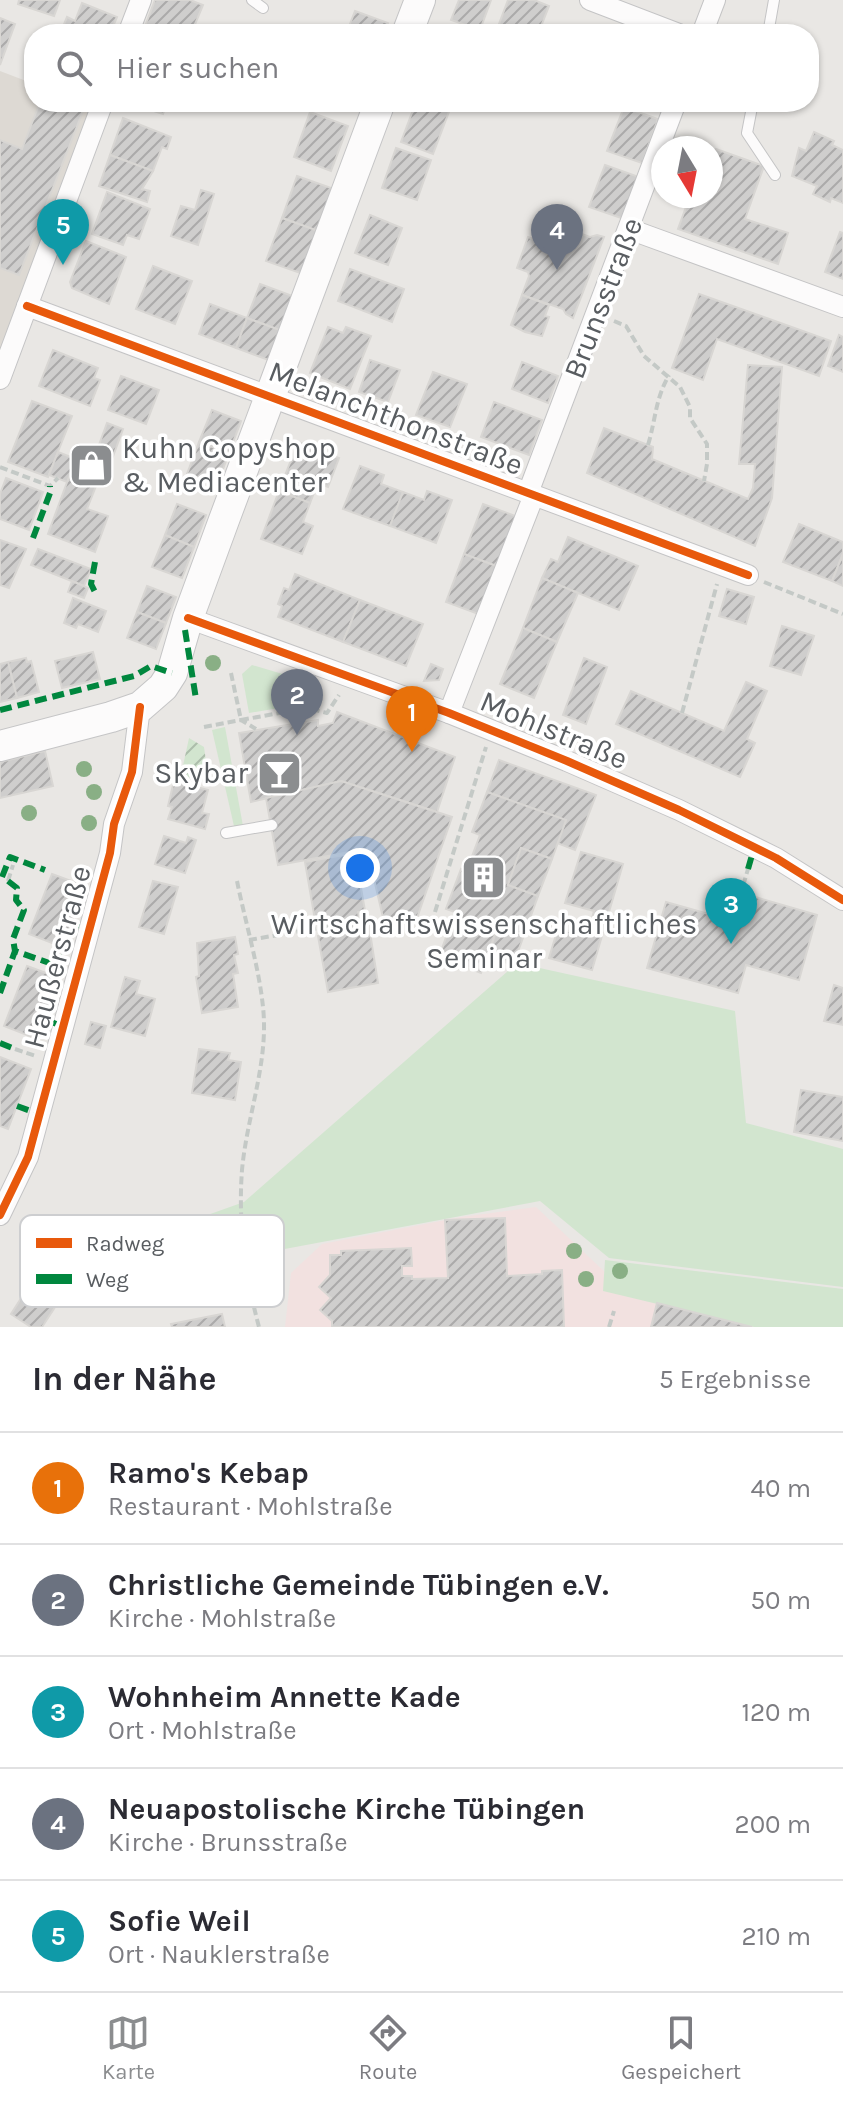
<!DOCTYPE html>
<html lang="de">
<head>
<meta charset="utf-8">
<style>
  body { margin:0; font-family:Karla,sans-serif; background:#f7f7f7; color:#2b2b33 }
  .compass { position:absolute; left:651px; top:136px; width:72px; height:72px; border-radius:50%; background:#fff; box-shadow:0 2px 6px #0004; rotate:170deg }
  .you { position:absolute; left:360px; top:868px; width:28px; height:28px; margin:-20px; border:6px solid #fff; border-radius:50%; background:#1a73e8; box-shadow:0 0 0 12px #1a73e833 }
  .badge { display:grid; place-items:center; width:52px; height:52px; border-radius:50%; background:#8b8d8f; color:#fff; font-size:26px; font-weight:700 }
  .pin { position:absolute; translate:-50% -66px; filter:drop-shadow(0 2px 4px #0008) }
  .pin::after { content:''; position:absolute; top:42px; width:28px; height:24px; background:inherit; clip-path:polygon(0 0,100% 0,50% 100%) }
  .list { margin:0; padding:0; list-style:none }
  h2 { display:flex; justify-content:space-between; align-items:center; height:104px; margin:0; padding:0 32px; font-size:34px }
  h2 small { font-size:26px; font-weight:400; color:#7c7c81 }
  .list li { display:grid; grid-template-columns:52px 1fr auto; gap:24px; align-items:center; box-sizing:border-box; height:112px; padding:0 32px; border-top:2px solid #e1e1e2 }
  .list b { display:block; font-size:30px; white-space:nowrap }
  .list p { margin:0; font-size:26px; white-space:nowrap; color:#7c7c81 }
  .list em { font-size:26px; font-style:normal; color:#7c7c81 }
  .icon { flex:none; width:44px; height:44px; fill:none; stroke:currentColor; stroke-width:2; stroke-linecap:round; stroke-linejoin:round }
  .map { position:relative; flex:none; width:843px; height:1327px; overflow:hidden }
  .search { position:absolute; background:#fff; box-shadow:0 2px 6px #0004; left:24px; right:24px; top:24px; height:88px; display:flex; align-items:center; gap:20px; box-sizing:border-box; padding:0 28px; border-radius:32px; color:#7c7c81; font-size:30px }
  .sheet { height:664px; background:#fff }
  nav { display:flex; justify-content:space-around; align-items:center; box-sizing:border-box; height:112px; border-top:2px solid #e1e1e2; background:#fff; font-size:22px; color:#7c7c81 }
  nav a { display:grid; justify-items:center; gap:4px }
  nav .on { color:#8b8d8f }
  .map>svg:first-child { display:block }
</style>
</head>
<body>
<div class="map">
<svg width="843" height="1327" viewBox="0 0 843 1327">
  <defs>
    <pattern id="garden-furrows" width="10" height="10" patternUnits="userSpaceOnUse" patternTransform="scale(2)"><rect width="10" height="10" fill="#d2e5cf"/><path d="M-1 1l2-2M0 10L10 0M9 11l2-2" fill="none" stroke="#adbdab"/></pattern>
    <pattern id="building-hatch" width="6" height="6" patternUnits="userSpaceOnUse" patternTransform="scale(2)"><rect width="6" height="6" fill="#cfcecd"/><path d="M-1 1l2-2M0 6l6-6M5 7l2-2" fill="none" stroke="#abaaaa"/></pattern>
  </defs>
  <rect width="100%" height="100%" fill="#e9e7e4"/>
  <polygon fill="#ddd9d3" points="0,71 34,84 34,102 81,102 100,109 0,379"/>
  <polygon fill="#f2e1e0" points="536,1207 607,1274 804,1327 285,1327 291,1273 322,1244 461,1217"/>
  <g fill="#d2e5cf">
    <polygon points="252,665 286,675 291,706 249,713 242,674"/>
    <polygon points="225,727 243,826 234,826 212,730"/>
    <polygon points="517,963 735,1011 746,1123 843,1149 843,1287 609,1258 540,1201 178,1269 171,1228 244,1202"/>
    <polygon points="605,1260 843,1289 843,1327 754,1327 603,1291"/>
  </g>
  <polygon fill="url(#garden-furrows)" points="189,738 204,747 209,783 181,775"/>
  <g fill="url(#building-hatch)" stroke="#d8d6d3" stroke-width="2">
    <polygon points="19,0 60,0 54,16 18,4"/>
    <polygon points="155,0 190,0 203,5 191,34 142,34"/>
    <polygon points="459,0 491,0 480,30 451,20"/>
    <polygon points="508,0 534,0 549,6 538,34 525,34 499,24"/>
    <polygon points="82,3 117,17 110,34 60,34 67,17 75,21"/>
    <polygon points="355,11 388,23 384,34 346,34"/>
    <polygon points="0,18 15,24 0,65"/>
    <polygon points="40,102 61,102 83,111 19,275 0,268 0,140 22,149"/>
    <polygon points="126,102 167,102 163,114"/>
    <polygon points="416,102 430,102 450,109 433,154 401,142"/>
    <polygon points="624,107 658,119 642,163 607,151"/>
    <polygon points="310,112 348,126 331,171 294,157"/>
    <polygon points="123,118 171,137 167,149 162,147 153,171 110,155"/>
    <polygon points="814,132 834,141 832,145 843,150 843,203 831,198 830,202 813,194 817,186 792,176 799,148 806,151"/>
    <polygon points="396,148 431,160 417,200 382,188"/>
    <polygon points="716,149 764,166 745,219 788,233 778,264 678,229 690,196 711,196 711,165"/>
    <polygon points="110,155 153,171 142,189 150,191 147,202 99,186"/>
    <polygon points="605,165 639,177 624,219 589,207"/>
    <polygon points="297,176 337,190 321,232 282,218"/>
    <polygon points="201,190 214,194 198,245 171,236 181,206 195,210"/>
    <polygon points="107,192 150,209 139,239 127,235 123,245 92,234"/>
    <polygon points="370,215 402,228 388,265 355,253"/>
    <polygon points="282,218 321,232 306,275 266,261"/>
    <polygon points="551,223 590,237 597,235 604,237 573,318 566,314 563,309 522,295 529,276 528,272 517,268 528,237 539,241 543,239"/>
    <polygon points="840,232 843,233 843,279 825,272"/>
    <polygon points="86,241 126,257 109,304 72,288 70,282"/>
    <polygon points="153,266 192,281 175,324 136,309"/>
    <polygon points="350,269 404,289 392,322 338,301"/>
    <polygon points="260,284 298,298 285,332 247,318"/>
    <polygon points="699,294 831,341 819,376 717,339 703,380 672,368"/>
    <polygon points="522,295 549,305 545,316 549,317 542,336 525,332 511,325"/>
    <polygon points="210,304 247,318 236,348 199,334"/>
    <polygon points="247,318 285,332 274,362 236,348"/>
    <polygon points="328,327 343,333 346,327 371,336 350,389 310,373"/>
    <polygon points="839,335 843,337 843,372 828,366"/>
    <polygon points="53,350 98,368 94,378 100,380 90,406 39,386"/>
    <polygon points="370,360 400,370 388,402 359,392"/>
    <polygon points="522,362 558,376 548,403 512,389"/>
    <polygon points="748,365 782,367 772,498 755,546 587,473 604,428 653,447 652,459 748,499 753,488 755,464 739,464"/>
    <polygon points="433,372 467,384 450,427 416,415"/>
    <polygon points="121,376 159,390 146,424 108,410"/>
    <polygon points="32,401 72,416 48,477 8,462"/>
    <polygon points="494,402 542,420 529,455 481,437"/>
    <polygon points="212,410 241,421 229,453 199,442"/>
    <polygon points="107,423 123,429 112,459 96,453"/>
    <polygon points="199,442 229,453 217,485 187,474"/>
    <polygon points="298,442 339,458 328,487 318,483 310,503 279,491"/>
    <polygon points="80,447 107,458 87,509 108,516 95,552 48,534"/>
    <polygon points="58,452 76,459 67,482 49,475"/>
    <polygon points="360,466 384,475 381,484 403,492 390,526 343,509"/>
    <polygon points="6,478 43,492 29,530 0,519 0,494"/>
    <polygon points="279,491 310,503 303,522 313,526 302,554 261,539"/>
    <polygon points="427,491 452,500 436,543 390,526 403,492 424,500"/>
    <polygon points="177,504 206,515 194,547 165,535"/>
    <polygon points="483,504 518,517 499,567 464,554"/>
    <polygon points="799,524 843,542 843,554 832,581 783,562"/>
    <polygon points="165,535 194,547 182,578 152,567"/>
    <polygon points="568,537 638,566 619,610 542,578 551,559 558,562"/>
    <polygon points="0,540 26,549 9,588 0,585"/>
    <polygon points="38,549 91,569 84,586 31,565"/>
    <polygon points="464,554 499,567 481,615 446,602"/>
    <polygon points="843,554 843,586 832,581"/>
    <polygon points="295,574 360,600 343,642 278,617 282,606 278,604 284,588 289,590"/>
    <polygon points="542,578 578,593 557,642 523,628"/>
    <polygon points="72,581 88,588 84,598 68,592"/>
    <polygon points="147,586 176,597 166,623 137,612"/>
    <polygon points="727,589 754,597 746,624 719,616"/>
    <polygon points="73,598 106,611 98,632 78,624 76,628 64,623"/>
    <polygon points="360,600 423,624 406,666 343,642"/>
    <polygon points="137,612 166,623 156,649 127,638"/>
    <polygon points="782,626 814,636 801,675 770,666"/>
    <polygon points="523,628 557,642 534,698 500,684"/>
    <polygon points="93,652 100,679 62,688 55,661"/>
    <polygon points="26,658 27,662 31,661 39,692 17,698 8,662"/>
    <polygon points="584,658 607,667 586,724 563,715"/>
    <polygon points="8,662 17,698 0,702 0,664"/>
    <polygon points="431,664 443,669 439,680 424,681"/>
    <polygon points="746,682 767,691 747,739 755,743 740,777 616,724 631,691 724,731"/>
    <polygon points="337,712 455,757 437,812 341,781 251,802 239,733 318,720 318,726 333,723"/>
    <polygon points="45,751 53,786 0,798 0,762"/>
    <polygon points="499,760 596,795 575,850 557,843 566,820 487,792"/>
    <polygon points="174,781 208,790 202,813 209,814 205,829 168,819 172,807 168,806"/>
    <polygon points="341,781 452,817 417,918 384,922 367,849 278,865 266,798"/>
    <polygon points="487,792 566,820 552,859 521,848 508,885 538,896 524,935 498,926 481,973 439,957 455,912 446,909 461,869 466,872 480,835 472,832"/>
    <polygon points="164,836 186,843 188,837 196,840 185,873 155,864"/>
    <polygon points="521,848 552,859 538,896 508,885"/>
    <polygon points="581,852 623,864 592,970 549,958 558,928 587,936 594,911 565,903"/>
    <polygon points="355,853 365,911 358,912 361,928 369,926 378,983 328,992 318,936 331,933 330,926 328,917 315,920 305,862"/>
    <polygon points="52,874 85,886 62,947 29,934"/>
    <polygon points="153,881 178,887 164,934 139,927"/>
    <polygon points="752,896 817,915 799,980 746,965 738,993 647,968 666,902 744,924"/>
    <polygon points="498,926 524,935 513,965 488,956"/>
    <polygon points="235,937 238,954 234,955 238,973 233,974 238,1007 202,1013 196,977 199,976 197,943"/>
    <polygon points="27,966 60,978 37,1039 4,1026"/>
    <polygon points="125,977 140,981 136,994 155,999 145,1036 111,1027"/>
    <polygon points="834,985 843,988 843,1025 824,1021"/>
    <polygon points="91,1022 106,1026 100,1048 85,1044"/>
    <polygon points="199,1049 230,1053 228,1060 241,1062 235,1100 192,1093"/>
    <polygon points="0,1057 31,1069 8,1129 0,1126"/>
    <polygon points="801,1090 843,1097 843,1141 794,1132"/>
    <polygon points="505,1218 507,1276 542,1274 542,1271 562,1270 564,1327 332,1327 332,1321 320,1310 331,1298 319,1287 330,1275 330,1255 341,1255 341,1251 411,1248 412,1266 402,1266 402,1276 412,1276 412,1279 448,1278 445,1220"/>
    <polygon points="31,1283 59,1301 42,1327 31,1327 11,1314"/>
    <polygon points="657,1303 752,1327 651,1327"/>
    <polygon points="222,1314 225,1327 172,1327 171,1324"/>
  </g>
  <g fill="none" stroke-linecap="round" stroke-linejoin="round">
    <defs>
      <g id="lane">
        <polyline points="252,0 263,8"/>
        <polyline points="768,34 774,0"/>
        <polyline points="753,102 747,133 775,175"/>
        <polyline points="226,833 272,825"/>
      </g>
      <g id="street">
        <polyline points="590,0 679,34"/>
        <polyline points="128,34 141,0"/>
        <polyline points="702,34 715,0"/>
        <polyline points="629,229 843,307"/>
        <polyline points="27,306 748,575"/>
        <polyline points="0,379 103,102"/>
        <polyline points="528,493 676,102"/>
        <polyline points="188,618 449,713 567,761 679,810 776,858 843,900"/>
        <polyline points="449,713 534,495"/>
        <polyline points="0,1215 28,1157 110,853 114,824 132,772 140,707"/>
      </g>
      <g id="secondary">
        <polyline points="407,34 420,0"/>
        <polyline points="0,746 111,717 140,707 163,687 172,673 188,618 224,520 380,102"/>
      </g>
    </defs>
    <use href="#lane" stroke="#c4c4c5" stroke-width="12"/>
    <use href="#street" stroke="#c4c4c5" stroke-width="22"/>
    <use href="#secondary" stroke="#c5c5c6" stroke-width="32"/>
    <g stroke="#c4c9c6" stroke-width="4" stroke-dasharray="8 4" stroke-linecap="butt">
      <polyline points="614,321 626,326 644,356 680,387 690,407 690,418 707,444 707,464 704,481"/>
      <path d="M648,445C656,418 655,400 669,375"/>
      <polyline points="0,467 50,486 58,478"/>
      <polyline points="764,582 843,614"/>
      <polyline points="231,673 241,720 307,708 327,713 339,695"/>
      <polyline points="305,682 307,708"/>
      <polyline points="682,713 717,584"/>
      <polyline points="204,727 241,720 256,729"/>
      <polyline points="8,881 13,865"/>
      <path d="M237,881C245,921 259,967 263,1007C269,1062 247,1115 242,1170C238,1223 245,1275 259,1327"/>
      <polyline points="435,912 486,747"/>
      <polyline points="733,920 748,869"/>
      <polyline points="249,940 330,926"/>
      <polyline points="15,1049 36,1056"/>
      <polyline points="609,1327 614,1311"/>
    </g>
    <use href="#lane" stroke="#fcfbfb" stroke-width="10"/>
    <use href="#street" stroke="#fcfbfb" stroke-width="20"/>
    <use href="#secondary" stroke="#fcfbfb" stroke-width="30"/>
    <g stroke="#00873e" stroke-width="6" stroke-dasharray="12 6" stroke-linecap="butt">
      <polyline points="33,538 50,493 50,486"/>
      <polyline points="95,562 91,584 97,596"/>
      <polyline points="185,630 196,699"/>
      <polyline points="0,710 134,676 151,666 172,673"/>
      <polyline points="748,869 754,848"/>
      <polyline points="2,877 10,857 45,870"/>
      <polyline points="8,881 17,888 16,900 24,910 13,939 15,951"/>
      <polyline points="55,965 64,956 79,918"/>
      <polyline points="0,993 15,951 58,966"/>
      <polyline points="45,1019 63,1027"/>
      <polyline points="0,1043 15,1049"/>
      <polyline points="17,1106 39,1114"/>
    </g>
    <defs>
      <g id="cycleway">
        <polyline points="27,306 748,575"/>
        <polyline points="188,618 449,713 567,761 679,810 776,858 843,900"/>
        <polyline points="0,1215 28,1157 110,853 114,824 132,772 140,707"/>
      </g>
    </defs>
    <use href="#cycleway" stroke="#fff" stroke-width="13"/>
    <use href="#cycleway" stroke="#e8590c" stroke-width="8"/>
  </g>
  <g fill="#89af85">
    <circle cx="213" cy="663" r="8"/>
    <circle cx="84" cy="769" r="8"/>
    <circle cx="94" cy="792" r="8"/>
    <circle cx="29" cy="813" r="8"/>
    <circle cx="89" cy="823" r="8"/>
    <circle cx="574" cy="1251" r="8"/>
    <circle cx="620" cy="1271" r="8"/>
    <circle cx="586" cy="1279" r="8"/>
  </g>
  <defs>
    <symbol id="shop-square" viewBox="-11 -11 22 22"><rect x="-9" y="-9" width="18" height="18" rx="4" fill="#8b8d8f" stroke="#fff"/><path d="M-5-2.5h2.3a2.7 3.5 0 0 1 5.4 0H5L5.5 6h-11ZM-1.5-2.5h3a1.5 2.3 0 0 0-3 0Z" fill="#fff"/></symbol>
    <symbol id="bar-square" viewBox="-11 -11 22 22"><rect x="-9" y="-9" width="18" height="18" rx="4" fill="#8b8d8f" stroke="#fff"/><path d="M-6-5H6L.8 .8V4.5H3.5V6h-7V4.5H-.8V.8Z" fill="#fff"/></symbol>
    <symbol id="building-square" viewBox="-11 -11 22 22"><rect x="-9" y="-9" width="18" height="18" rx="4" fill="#8b8d8f" stroke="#fff"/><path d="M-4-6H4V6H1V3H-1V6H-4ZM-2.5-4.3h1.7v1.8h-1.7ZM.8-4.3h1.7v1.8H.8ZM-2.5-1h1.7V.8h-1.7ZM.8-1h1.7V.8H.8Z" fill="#fff"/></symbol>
  </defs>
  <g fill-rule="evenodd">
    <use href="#shop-square" x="66" y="440" width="51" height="51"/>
    <use href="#bar-square" x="254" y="748" width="51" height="51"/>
    <use href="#building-square" x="458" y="852" width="51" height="51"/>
  </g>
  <g text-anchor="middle" stroke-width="7" stroke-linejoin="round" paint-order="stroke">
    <g font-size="30" fill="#595d61" stroke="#fff">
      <text transform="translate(603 298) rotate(-69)" y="10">Brunsstraße</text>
      <text transform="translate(396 418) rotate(21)" y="10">Melanchthonstraße</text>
      <text transform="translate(554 730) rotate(23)" y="10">Mohlstraße</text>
      <text transform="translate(57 957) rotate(-75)" y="10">Haußerstraße</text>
    </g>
    <g font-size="30" fill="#595d61" stroke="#fff" text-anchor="start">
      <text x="122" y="458">Kuhn Copyshop<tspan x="122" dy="34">&amp; Mediacenter</tspan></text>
      <text x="248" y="783" text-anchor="end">Skybar</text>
      <text x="484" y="934" text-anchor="middle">Wirtschaftswissenschaftliches<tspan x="484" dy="34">Seminar</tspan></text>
    </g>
  </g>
  <rect x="20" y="1215" width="264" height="92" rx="12" fill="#fff" stroke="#cdced0" stroke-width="2"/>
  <rect x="36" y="1238" width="36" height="10" fill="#e8590c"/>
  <rect x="36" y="1274" width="36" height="10" fill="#00873e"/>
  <g font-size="22" fill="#595d61">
    <text x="86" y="1251">Radweg</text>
    <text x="86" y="1287">Weg</text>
  </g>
</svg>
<svg class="compass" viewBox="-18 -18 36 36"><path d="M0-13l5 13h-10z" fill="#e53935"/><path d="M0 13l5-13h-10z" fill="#7c7c81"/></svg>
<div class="you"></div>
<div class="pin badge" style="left:412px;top:752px;background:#e8710a">1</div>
<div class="pin badge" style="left:297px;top:735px;background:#6b7280">2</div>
<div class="pin badge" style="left:731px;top:944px;background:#0f9aa8">3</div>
<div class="pin badge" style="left:557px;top:270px;background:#6b7280">4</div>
<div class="pin badge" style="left:63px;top:265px;background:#0f9aa8">5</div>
<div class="search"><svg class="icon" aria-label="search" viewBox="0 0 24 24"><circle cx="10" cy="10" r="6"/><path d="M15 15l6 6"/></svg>Hier suchen</div>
</div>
<section class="sheet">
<h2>In der Nähe<small>5 Ergebnisse</small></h2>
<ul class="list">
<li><span class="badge" style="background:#e8710a">1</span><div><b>Ramo's Kebap</b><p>Restaurant · Mohlstraße</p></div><em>40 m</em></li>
<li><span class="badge" style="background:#6b7280">2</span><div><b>Christliche Gemeinde Tübingen e.V.</b><p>Kirche · Mohlstraße</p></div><em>50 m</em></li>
<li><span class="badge" style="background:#0f9aa8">3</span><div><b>Wohnheim Annette Kade</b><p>Ort · Mohlstraße</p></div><em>120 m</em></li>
<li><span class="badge" style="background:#6b7280">4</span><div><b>Neuapostolische Kirche Tübingen</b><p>Kirche · Brunsstraße</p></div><em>200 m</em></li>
<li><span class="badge" style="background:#0f9aa8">5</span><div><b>Sofie Weil</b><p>Ort · Nauklerstraße</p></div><em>210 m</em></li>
</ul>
</section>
<nav>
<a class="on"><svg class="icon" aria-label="map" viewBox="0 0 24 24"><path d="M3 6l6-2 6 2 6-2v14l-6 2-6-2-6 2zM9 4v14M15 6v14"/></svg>Karte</a>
<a><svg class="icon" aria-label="directions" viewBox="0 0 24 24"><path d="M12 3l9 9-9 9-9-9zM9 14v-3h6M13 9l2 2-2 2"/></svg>Route</a>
<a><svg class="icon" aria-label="saved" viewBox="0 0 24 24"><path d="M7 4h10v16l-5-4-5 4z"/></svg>Gespeichert</a>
</nav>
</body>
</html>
